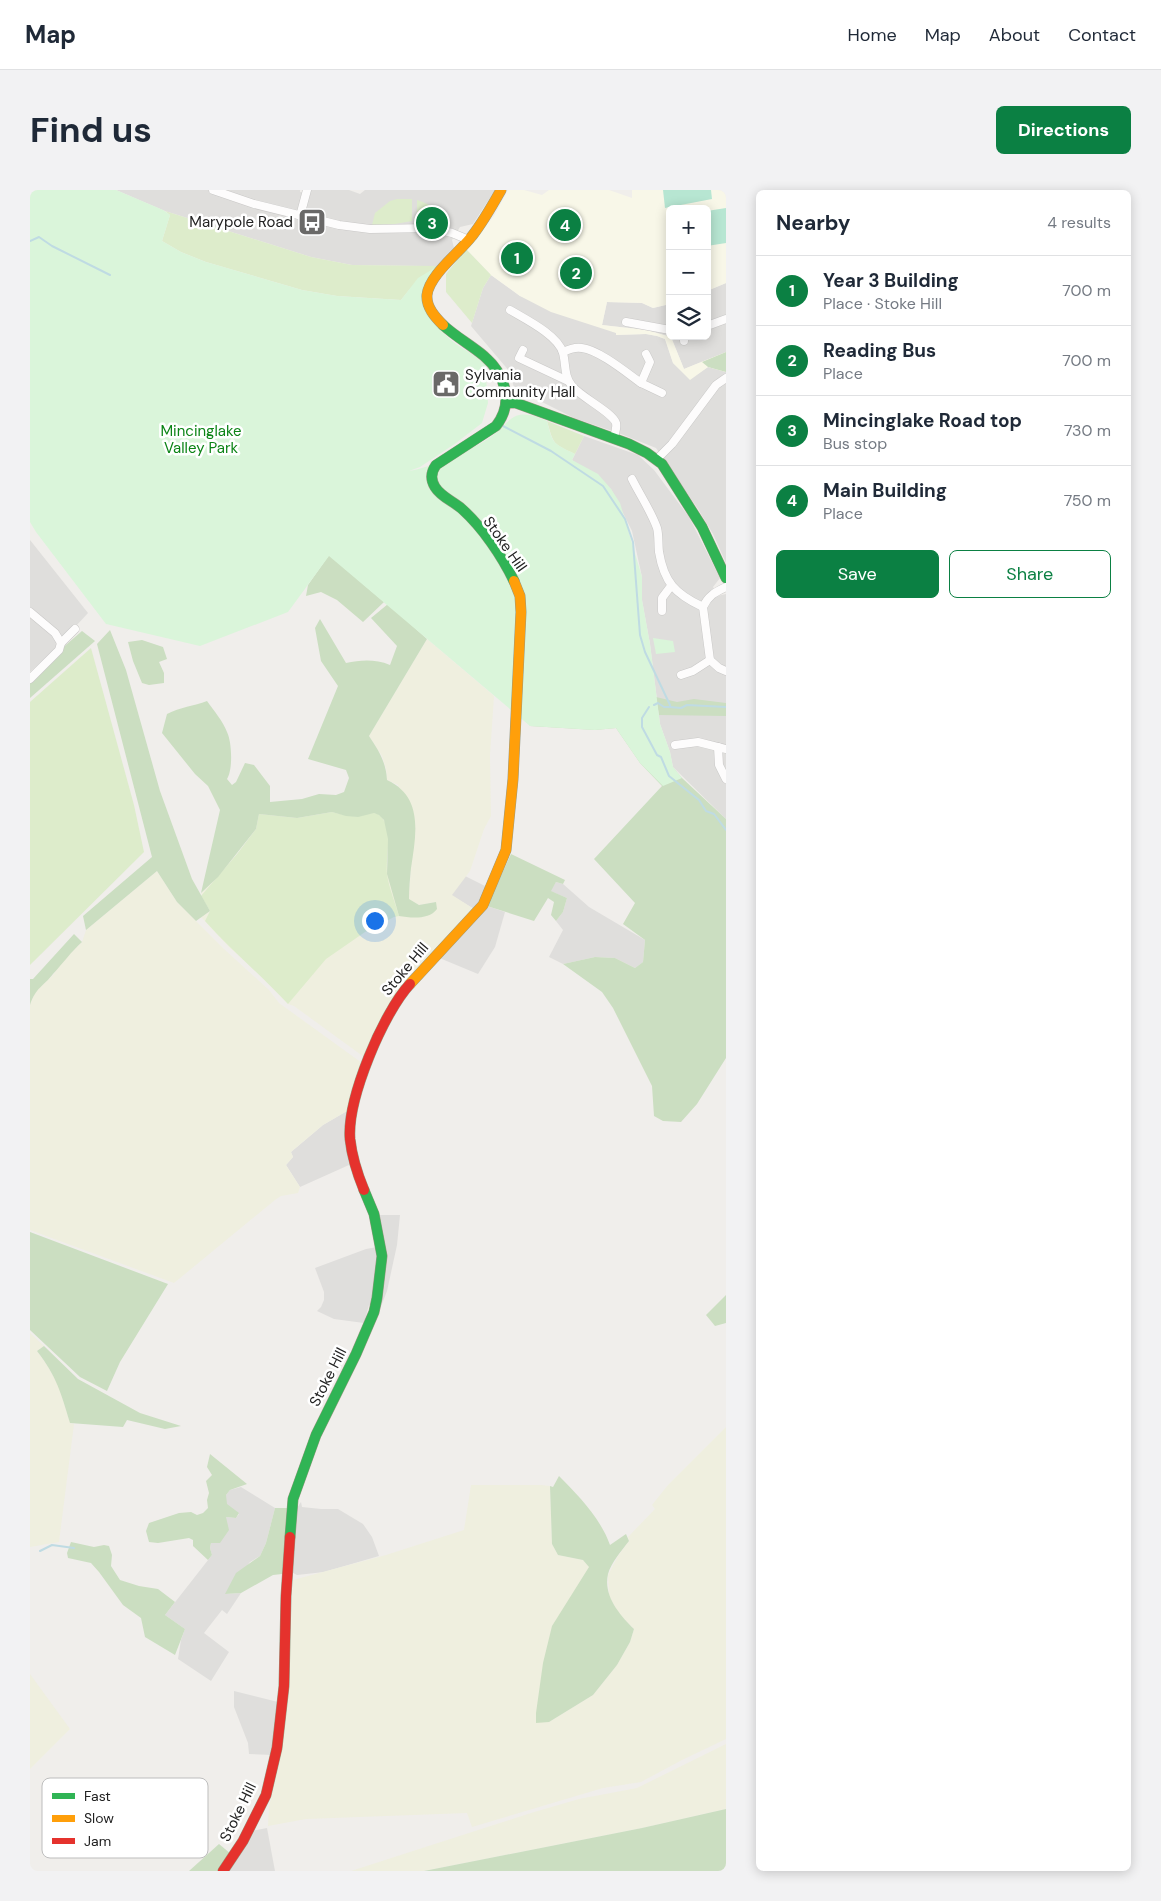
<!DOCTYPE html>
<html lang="en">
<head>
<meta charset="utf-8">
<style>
  body { margin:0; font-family:"DM Sans",sans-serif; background:#f2f2f3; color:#1f2937 }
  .controls { position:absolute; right:15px; top:15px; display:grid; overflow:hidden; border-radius:8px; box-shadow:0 2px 12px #0003 }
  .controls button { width:45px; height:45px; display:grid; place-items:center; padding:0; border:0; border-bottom:1px solid #e0e1e3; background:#fff; color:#1f2937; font:25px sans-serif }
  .you { position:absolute; left:344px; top:730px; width:18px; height:18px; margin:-12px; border:4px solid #fff; border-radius:50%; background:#1a73e8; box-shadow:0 0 0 8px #1a73e833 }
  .badge { display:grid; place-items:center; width:32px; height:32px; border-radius:50%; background:#0b8043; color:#fff; font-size:16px; font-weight:700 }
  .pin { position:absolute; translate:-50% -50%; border:2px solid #fff; box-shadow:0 1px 5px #0006 }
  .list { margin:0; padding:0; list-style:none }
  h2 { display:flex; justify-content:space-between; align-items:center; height:65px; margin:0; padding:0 20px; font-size:21px }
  h2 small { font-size:16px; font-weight:400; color:#747a83 }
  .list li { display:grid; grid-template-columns:32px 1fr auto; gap:15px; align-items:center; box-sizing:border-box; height:70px; padding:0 20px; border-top:1px solid #e0e1e3 }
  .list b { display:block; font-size:19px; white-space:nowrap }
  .list p { margin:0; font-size:16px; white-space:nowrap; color:#747a83 }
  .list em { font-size:16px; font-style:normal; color:#747a83 }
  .actions { display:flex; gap:10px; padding:15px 20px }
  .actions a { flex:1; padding:11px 0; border:1px solid #0b8043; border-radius:8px; text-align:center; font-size:18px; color:#0b8043 }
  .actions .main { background:#0b8043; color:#fff }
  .icon { flex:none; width:28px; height:28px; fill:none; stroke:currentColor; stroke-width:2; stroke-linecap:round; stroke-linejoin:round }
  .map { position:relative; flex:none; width:696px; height:1681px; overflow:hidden; border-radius:8px }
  header { display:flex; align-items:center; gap:30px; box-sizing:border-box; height:70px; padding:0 25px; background:#fff; border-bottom:1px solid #e0e1e3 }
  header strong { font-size:24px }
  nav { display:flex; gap:28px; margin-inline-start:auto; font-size:18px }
  .intro { display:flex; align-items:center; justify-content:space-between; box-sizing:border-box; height:120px; padding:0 30px }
  h1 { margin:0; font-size:35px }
  .button { padding:12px 22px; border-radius:8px; background:#0b8043; color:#fff; font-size:18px; font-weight:700 }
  main { display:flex; gap:30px; padding:0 30px }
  aside { flex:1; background:#fff; border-radius:8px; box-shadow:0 2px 12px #0003 }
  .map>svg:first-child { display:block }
</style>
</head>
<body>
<header>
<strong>Map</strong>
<nav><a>Home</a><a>Map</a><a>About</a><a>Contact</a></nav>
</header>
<div class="intro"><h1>Find us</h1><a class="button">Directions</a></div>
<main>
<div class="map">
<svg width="696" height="1681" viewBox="0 0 696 1681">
  <rect width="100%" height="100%" fill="#f0eeeb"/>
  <g fill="#dfdedc">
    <polygon points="86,0 270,0 270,2 279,4 280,0 319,0 330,4 335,0 465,0 443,34 430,37 422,50 424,58 408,76 393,76 322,75 281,67 135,21"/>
    <polygon points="461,85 490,106 587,143 586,145 616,144 627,146 635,149 643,173 660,189 678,177 696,182 696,373 683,344 668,319 626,258 591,244 544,228 484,198 480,182 441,136 453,98"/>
    <polygon points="696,93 696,162 654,179 641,147 616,140 572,135 577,112 612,113 623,118 640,114 640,146 677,146 677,101"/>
    <polygon points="554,246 608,265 624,280 659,327 690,388 683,397 687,406 696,404 696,629 643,577 640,562 630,534 620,454 612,410 612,387 602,341 581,299 542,270"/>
    <polygon points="0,350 58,423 19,465 0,482"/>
    <polygon points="435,686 459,698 457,704 444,719 421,705"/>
    <polygon points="526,692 533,694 559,717 615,750 613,772 605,778 585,768 565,767 533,774 519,767 533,740 526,731 533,722 537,708 520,701"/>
    <polygon points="457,716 475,722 465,757 448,784 407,767"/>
    <polygon points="317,921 315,946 319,975 270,997 256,975 263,967 261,962 293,935"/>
    <polygon points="348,1025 370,1025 367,1055 357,1101 350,1119 339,1115 334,1133 304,1129 287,1121 291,1117 294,1110 294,1102 285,1078 336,1059 353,1056"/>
    <polygon points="211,1297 245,1318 236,1353 230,1366 220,1372 196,1404 211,1403 197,1424 192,1420 174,1443 199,1462 181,1491 148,1469 151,1450 155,1439 135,1425 182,1365 180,1358 181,1353 196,1327 206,1328 209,1324 196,1314 196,1305 200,1300"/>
    <polygon points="271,1312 272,1317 291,1319 308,1319 333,1334 342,1347 349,1366 294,1382 267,1385 261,1382 265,1321"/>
    <polygon points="204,1501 248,1512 243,1565 219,1564 218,1553 204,1517"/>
    <polygon points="237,1638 245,1681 199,1681 222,1641"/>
  </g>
  <polygon fill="#f8f7e8" points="478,0 494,0 512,5 519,0 579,0 602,8 602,0 696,0 696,93 677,101 677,19 640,19 640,114 623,118 612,113 577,112 572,135 616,140 641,147 654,179 696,162 696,182 678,177 660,190 643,173 635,149 627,146 616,144 586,145 586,143 521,122 490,106 461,85 436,59 464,26"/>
  <g fill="#efefdf">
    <polygon points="397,449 464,506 460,565 461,626 454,639 440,681 422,705 444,719 381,785 352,826 334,867 264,816 258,814 223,778 199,757 171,727 180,721 171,703 188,687 344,623 369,726 406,712 389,715 378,709 381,681 368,595 357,590 356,579 352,566 339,546"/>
    <polygon points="127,681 147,712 194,759 239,800 249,813 332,873 317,921 293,935 261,962 263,967 256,975 270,997 268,1003 251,1006 245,1010 144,1093 0,1040 0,815 4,803 23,785 34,769 52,752 56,740"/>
    <polygon points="0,1143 14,1156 7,1161 17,1175 29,1196 40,1233 44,1234 29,1352 0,1357"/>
    <polygon points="696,1237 696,1549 652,1570 611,1592 573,1598 442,1637 437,1623 276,1629 238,1636 239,1617 250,1568 259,1479 263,1390 356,1365 434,1340 441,1295 511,1295 520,1296 522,1354 528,1365 553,1370 560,1377 550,1394 519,1532 563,1505 587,1475 600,1452 604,1439 589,1424 579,1406 578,1385 588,1366 599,1351 598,1347 625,1319 622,1315 638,1295"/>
    <polygon points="0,1484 40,1539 0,1579"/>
    <polygon points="696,1554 696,1619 612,1638 394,1681 321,1681 501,1623 549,1609 607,1598"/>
  </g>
  <g fill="#ddeccb">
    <polygon points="367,9 382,9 382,31 359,35 342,35 345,23 360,11"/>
    <path d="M387,10C401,14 411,21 415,35L387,31Z"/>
    <polygon points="135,21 281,67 322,75 408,76 379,100 371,110 307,106 272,100 176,72 151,62 132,51 140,25"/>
    <polygon points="436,59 461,85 453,98 442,133 416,102 416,84"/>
    <path d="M517,231L554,246L545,264C522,253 524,255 517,231Z"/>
    <polygon points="61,458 104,615 114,662 0,775 0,512"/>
    <path d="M302,622C311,624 320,627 329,626C335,625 342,621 348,624C365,635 355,669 357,684C359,698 365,712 369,726L364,727L335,742L296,769L258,814C231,785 201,760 175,731L180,721L171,706L207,664L226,639L229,624L267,628Z"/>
  </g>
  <g fill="#cbdec1">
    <polygon points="696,162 696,182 678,177 672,172"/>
    <polygon points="414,279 635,568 652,588 696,629 696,868 667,914 651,932 633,931 624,926 622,896 583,818 572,802 533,774 565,767 585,768 605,778 613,772 615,750 593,734 605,713 564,669 632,596 610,573 586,538 565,540 500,536"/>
    <polygon points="299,365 354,412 333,432 307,410 291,402 276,406 278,395"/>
    <path d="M358,414L397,449L339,546C349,561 356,572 357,590C394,607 386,645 381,678C380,688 379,699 379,709L389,715L406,712L407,719C399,730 381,728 369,726L357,684L358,649L354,630L349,625L344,623L328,627L316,626L302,622L267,628L229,624L226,639L188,687L171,703L190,620L178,596L165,584L132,543L137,524C150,517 164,516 177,511C184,521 193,531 197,542C202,552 203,580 197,589L202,595L206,592L215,573L224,575L240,596V612L272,609L289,604L306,605L314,602L319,588L316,580L278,569L308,496L291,471L285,438L290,429L316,473C331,470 345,469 360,475L367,456L341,428Z"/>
    <polygon points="80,440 96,480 130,601 162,689 180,721 166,731 147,712 127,681 56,740 53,726 122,667 67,454"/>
    <polygon points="52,441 65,451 0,508 0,486"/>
    <polygon points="112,450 133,457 137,469 129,472 134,483 134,493 119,495 112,493 103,471 98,452"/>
    <polygon points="626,507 647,512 664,509 696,513 696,526 629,525"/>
    <polygon points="481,664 535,690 533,694 526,692 521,701 537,708 533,722 526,731 521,725 524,712 518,708 504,731 457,716"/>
    <path d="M44,744L52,752C41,762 33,773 23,784C13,797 6,797 0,815V789H3Z"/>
    <polygon points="0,1042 138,1094 90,1172 77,1201 50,1187 0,1140"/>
    <polygon points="696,1105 696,1133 685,1136 676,1125"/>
    <path d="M14,1156L48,1189L110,1223L151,1236L135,1239L97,1230L93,1237L40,1233C31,1203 27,1187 7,1161Z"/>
    <polygon points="180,1264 217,1294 200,1300 196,1305 197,1314 209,1323 206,1328 196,1327 199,1340 190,1353 181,1353 180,1358 182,1365 178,1370 163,1356 163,1350 159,1348 128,1353 119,1352 116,1341 119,1333 149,1323 161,1322 167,1325 173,1323 178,1318 177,1310 179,1303 176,1291 182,1285 177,1277"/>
    <path d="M529,1286C548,1305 571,1329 580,1355L596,1344L599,1351C592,1360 581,1373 578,1384C573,1406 590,1425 604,1439L600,1452L587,1475L563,1505L519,1532L506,1533V1523L513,1473L522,1436L559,1377L553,1370L528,1365L522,1354L520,1296L523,1297Z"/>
    <polygon points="245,1318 257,1318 259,1326 252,1384 243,1385 211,1403 195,1404 206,1383 230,1366 236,1353"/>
    <polygon points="41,1352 64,1357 74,1355 79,1356 82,1365 81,1376 90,1390 109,1396 128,1399 145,1412 135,1425 155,1439 145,1465 115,1447 111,1428 93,1415 69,1382 61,1373 38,1368 37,1363"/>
    <polygon points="696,1619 696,1681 394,1681 612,1638"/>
    <polygon points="189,1654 201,1664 190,1681 159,1681"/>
  </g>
  <g fill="#daf5da">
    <path d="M0,0H86L133,20L140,25L132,51L151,62L176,72L272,100L307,106L371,110L388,88L408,76L392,107C397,126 410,142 426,154C436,161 447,166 455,175L458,213L452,233L426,253L390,277L379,281C399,278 447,258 462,246C470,240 477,230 486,226C497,222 507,227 517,231C523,255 523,253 545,264L542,270L568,284L581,299L590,313L612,387V410L620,454L630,534L640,562L643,577L652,588L633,596L610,573L586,538L565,540L500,536L299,366L258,422L170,456L76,434L6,342L0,332Z"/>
    <polygon points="623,448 643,451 645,462 626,464"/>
  </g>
  <g fill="#b7e6d2">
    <polygon points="633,0 681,0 682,9 635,18"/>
    <polygon points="696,18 696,53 677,56 677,21"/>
  </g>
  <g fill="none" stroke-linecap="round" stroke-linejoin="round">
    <g stroke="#bfdbe3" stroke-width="2">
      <polyline points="0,51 9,47 22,56 80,85"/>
      <polyline points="471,235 521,261 573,296 595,329 603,352 610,445 615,462 640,515 640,517 634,517 628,513 624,515"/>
      <polyline points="619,517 612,528 612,537 627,565 631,567 639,586 669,610 676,621 684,624 696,640"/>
      <polyline points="640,517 651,518 657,515 696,517"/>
      <polyline points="10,1361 22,1355 44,1358"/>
    </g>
    <defs>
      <g id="street">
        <polyline points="183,0 224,14 309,35 340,39 402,38 422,43 439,50"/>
        <polyline points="270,26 277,0"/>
        <path d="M480,120C495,129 528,145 533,163C536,174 534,187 542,196C552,208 582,222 586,233C587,239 585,244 583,248"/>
        <polyline points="596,132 640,140"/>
        <polyline points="677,136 696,129"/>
        <polyline points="654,146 654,151"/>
        <polyline points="493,160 489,168 538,191"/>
        <path d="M533,162C539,159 546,157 552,158C569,160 597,183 611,193L620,172L616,164"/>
        <polyline points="611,193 632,203"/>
        <polyline points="627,269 642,254 686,195 696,188"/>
        <path d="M602,289C610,305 621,321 627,338C629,345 628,354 629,362C634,392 645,404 673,417"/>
        <path d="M696,397C685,402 678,406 673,417L680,470L689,478L696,481"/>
        <polyline points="632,421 632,408 641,396"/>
        <polyline points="0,422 25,443 31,453"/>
        <polyline points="651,485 663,481 680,470"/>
        <polyline points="0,489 29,460 31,453 45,439"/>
        <polyline points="645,555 668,552 696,559"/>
        <polyline points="688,557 689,575 696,589"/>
      </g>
      <g id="fast">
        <path d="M413,135C426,147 441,155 454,166C476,185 484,213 466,236L406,275C401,282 400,289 405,297C411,307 423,311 432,319C453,338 472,366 484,391"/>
        <polyline points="477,213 486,213 599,254 617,263 632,274 672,337 696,388"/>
        <polyline points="260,1347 263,1309 286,1245 326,1164 344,1122 347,1108 352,1066 344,1024 334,1000"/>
      </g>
      <g id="slow">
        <path d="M413,135C405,127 396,117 397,105C399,85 430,62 442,46C453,32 462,16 471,0"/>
        <polyline points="380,794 453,715 476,660 483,589 491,422 490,406 484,391"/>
      </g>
      <g id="jam">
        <path d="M334,1000C327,983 322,967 320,949C317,909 353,823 380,794"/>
        <polyline points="193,1681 213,1651 236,1605 247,1558 254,1496 256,1406 260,1347"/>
      </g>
    </defs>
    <use href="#street" stroke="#c9c8c7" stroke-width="9"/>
    <use href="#fast" stroke="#999a82" stroke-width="11"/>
    <use href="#slow" stroke="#999a82" stroke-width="11"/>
    <use href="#jam" stroke="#999a82" stroke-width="11"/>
    <use href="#street" stroke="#fdfcfc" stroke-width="8"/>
    <use href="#fast" stroke="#30b455" stroke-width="10"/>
    <use href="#slow" stroke="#ff9f0a" stroke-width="10"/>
    <use href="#jam" stroke="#e5322d" stroke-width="10"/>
  </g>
  <defs>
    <symbol id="bus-square" viewBox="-11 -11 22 22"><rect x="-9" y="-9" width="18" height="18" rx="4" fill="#6a6968" stroke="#fff"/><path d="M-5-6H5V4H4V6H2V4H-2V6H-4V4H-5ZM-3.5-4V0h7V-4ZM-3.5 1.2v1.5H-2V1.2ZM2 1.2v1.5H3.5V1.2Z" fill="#fff"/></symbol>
    <symbol id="civic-square" viewBox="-11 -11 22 22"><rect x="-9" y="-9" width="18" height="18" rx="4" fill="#6a6968" stroke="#fff"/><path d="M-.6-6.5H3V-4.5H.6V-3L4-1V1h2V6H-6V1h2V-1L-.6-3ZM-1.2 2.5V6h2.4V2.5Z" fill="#fff"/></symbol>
  </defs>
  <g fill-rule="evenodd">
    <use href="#bus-square" x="266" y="16" width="32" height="32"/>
    <use href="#civic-square" x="400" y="178" width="32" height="32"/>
  </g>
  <g text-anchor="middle" stroke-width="5" stroke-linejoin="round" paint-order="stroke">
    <g font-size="15" fill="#222" stroke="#fff" text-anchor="end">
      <text x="263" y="37">Marypole Road</text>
      <text x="435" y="190" text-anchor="start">Sylvania<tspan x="435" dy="17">Community Hall</tspan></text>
    </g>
    <g font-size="15" fill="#0c8416" stroke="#fff">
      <text x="171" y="246">Mincinglake<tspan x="171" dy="17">Valley Park</tspan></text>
    </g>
    <g font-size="15" fill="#222" stroke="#fff">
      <text transform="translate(475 354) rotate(55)" y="5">Stoke Hill</text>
      <text transform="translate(375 779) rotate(-50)" y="5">Stoke Hill</text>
      <text transform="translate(298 1187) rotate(-63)" y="5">Stoke Hill</text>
      <text transform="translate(208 1622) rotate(-64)" y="5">Stoke Hill</text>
    </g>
  </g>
  <rect x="12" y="1588" width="166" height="80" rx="8" fill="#fff" stroke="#bdbdbd" stroke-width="1"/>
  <rect x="22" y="1603" width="23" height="6" fill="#30b455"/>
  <rect x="22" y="1625" width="23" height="7" fill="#ff9f0a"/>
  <rect x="22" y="1648" width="23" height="6" fill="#e5322d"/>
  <g font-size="14" fill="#222">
    <text x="54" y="1611">Fast</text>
    <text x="54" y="1633">Slow</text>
    <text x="54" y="1656">Jam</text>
  </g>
</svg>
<div class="controls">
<button>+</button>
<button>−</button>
<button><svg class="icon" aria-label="layers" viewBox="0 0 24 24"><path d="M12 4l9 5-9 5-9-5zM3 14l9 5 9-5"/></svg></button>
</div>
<div class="you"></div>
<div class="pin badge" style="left:487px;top:68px">1</div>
<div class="pin badge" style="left:546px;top:83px">2</div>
<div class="pin badge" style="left:402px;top:33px">3</div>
<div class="pin badge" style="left:535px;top:35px">4</div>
</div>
<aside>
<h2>Nearby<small>4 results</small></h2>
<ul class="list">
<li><span class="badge">1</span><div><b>Year 3 Building</b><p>Place · Stoke Hill</p></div><em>700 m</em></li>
<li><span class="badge">2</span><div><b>Reading Bus</b><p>Place</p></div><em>700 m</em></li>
<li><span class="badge">3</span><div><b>Mincinglake Road top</b><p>Bus stop</p></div><em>730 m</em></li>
<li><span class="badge">4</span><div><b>Main Building</b><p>Place</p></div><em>750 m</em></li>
</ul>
<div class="actions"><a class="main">Save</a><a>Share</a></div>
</aside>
</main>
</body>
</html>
